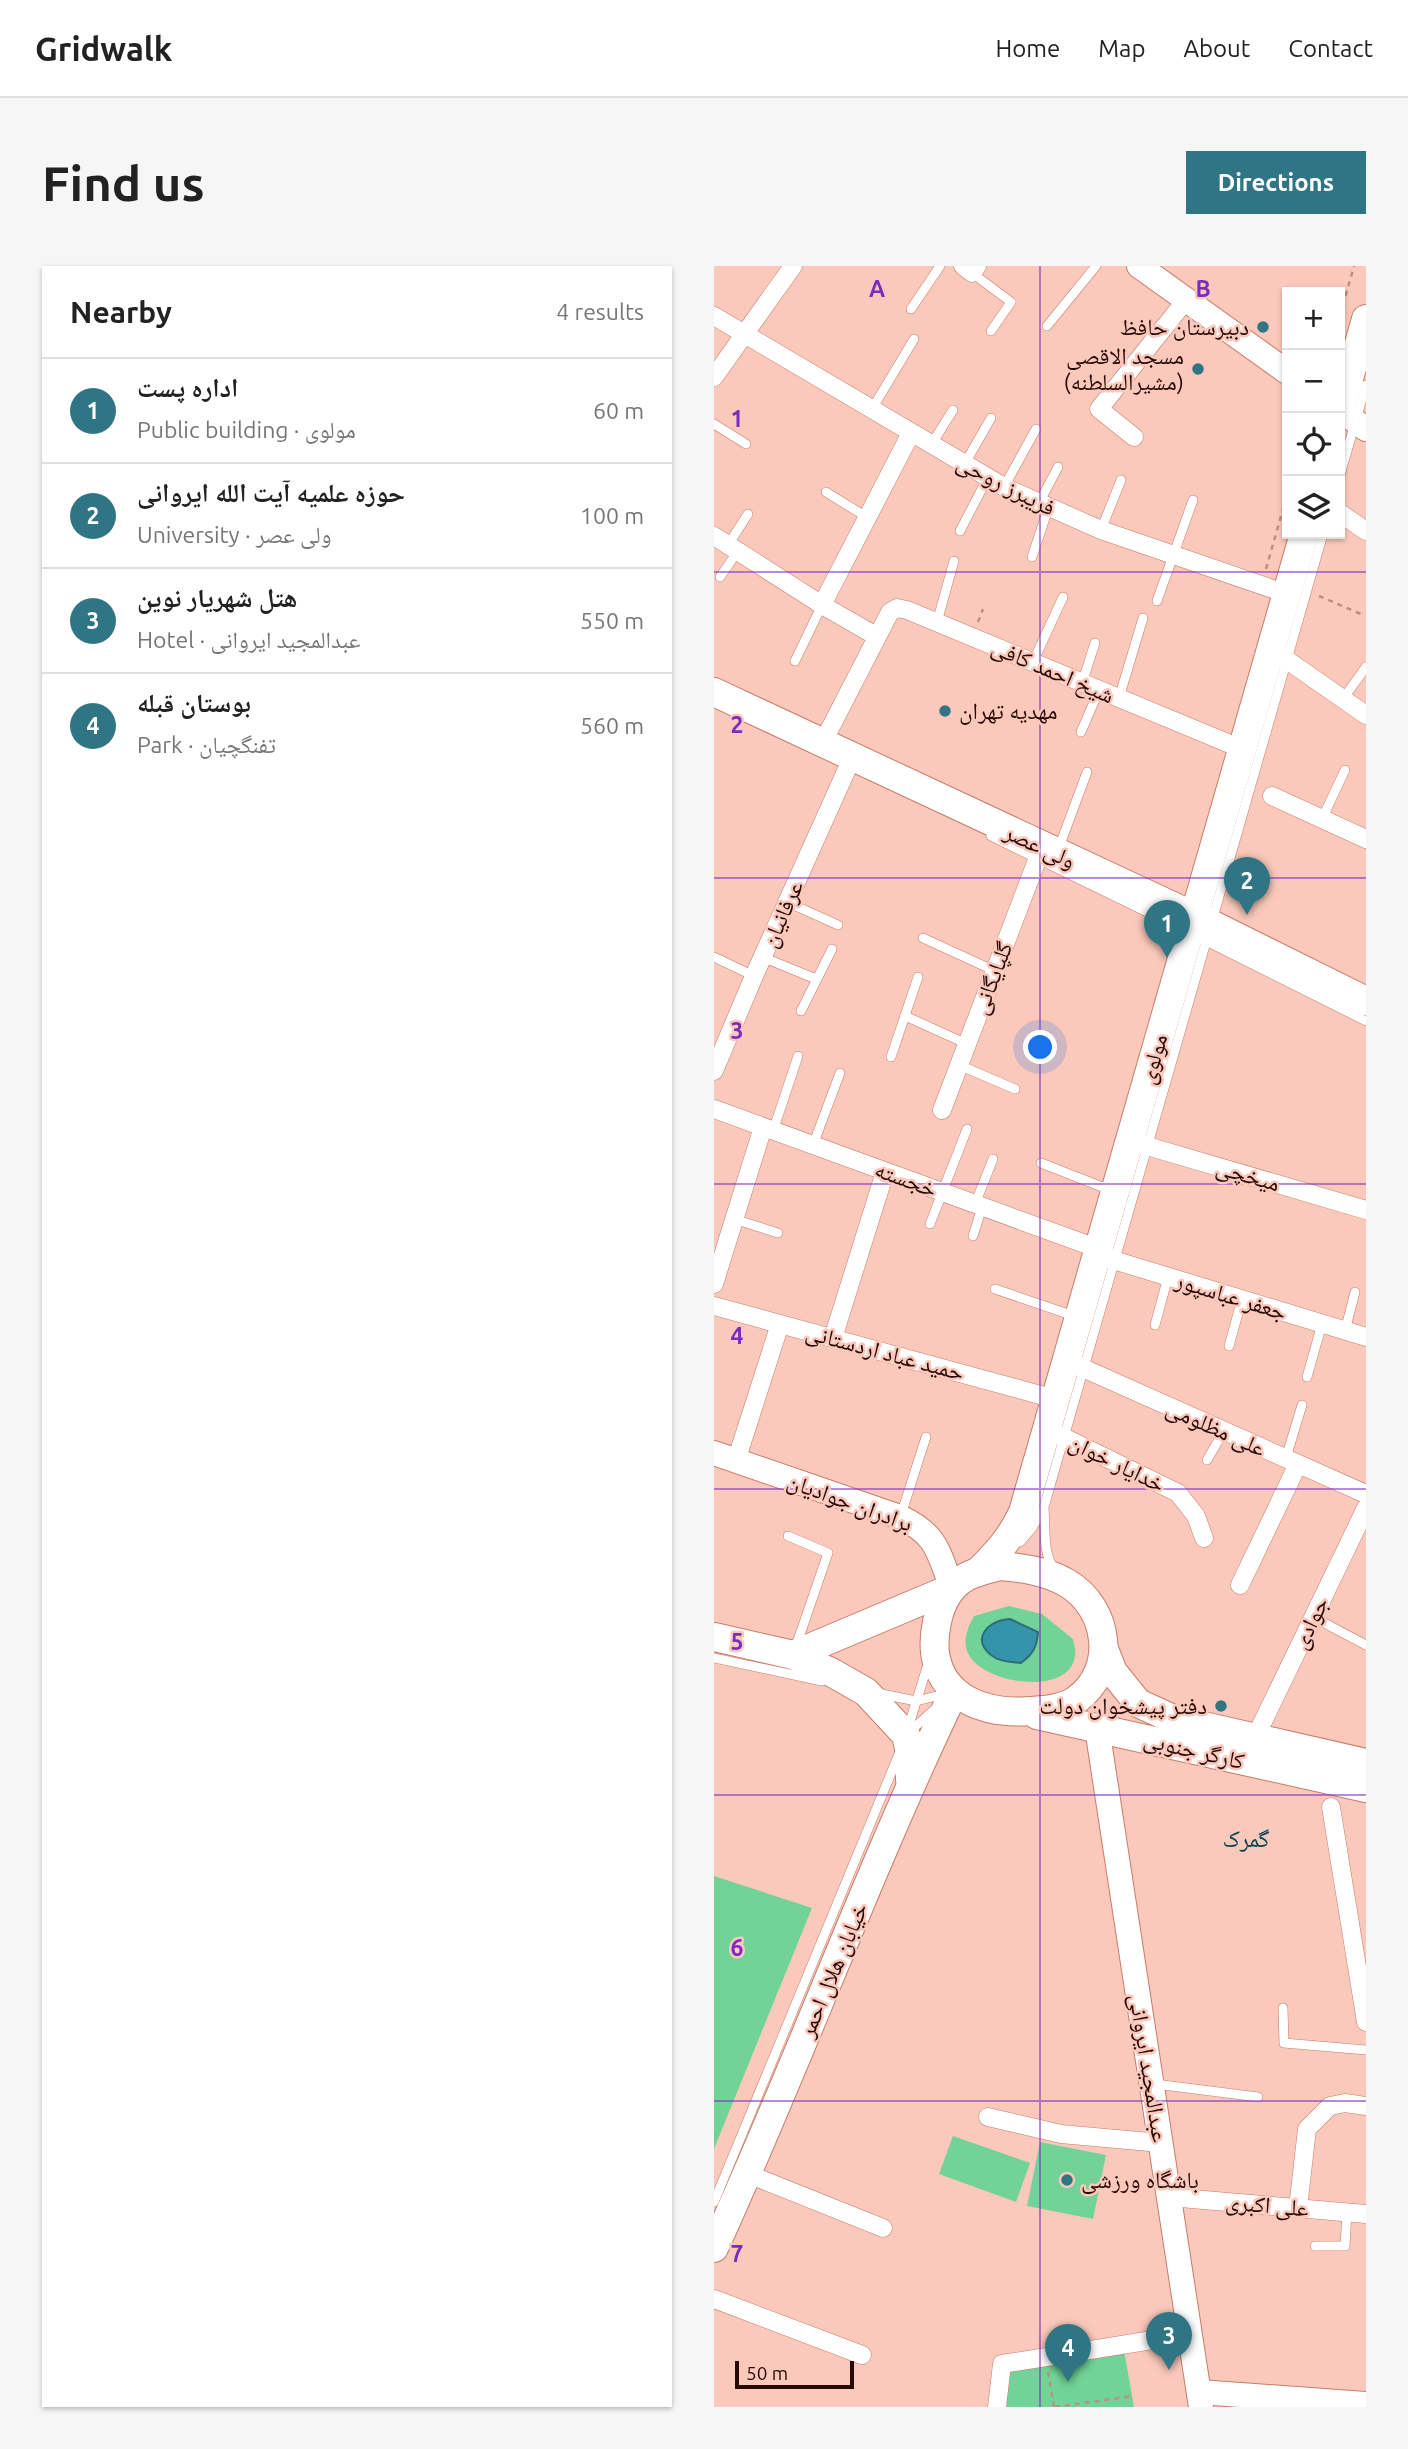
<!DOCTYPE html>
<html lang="en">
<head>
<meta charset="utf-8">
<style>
  body { margin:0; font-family:Ubuntu,"Noto Naskh Arabic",sans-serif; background:#f6f6f6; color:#222 }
  .controls { position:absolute; right:21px; top:21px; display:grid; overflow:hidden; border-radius:0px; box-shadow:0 2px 5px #0004 }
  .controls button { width:63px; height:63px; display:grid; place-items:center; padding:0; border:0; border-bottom:2px solid #e0e0e0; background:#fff; color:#222; font:35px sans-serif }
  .scale { position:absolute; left:21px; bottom:18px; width:119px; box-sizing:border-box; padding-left:7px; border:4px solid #270a05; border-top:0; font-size:19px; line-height:24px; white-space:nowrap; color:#270a05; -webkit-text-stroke:5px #fbc9bc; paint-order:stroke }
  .you { position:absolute; left:327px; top:782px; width:24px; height:24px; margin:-18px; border:5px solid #fff; border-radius:50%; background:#1a73e8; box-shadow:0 0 0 10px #1a73e833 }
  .badge { display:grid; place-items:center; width:46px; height:46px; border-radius:50%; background:#307584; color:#fff; font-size:23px; font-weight:700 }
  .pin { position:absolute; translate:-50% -58px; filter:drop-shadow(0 2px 4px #0008) }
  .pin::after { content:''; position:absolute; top:37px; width:24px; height:21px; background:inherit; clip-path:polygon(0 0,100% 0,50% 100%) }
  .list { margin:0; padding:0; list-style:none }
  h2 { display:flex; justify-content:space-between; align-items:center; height:91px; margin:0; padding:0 28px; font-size:30px }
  h2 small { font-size:23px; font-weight:400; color:#767676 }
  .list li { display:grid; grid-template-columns:46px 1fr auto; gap:21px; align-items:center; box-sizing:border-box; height:105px; padding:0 28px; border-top:2px solid #e0e0e0 }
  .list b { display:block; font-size:26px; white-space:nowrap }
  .list p { margin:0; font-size:23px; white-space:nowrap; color:#767676 }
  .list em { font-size:23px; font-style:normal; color:#767676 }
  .icon { flex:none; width:38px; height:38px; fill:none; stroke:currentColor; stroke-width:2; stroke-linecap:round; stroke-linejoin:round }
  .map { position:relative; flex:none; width:652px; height:2141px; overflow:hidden; border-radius:0px }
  header { display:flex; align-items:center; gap:42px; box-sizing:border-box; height:98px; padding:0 35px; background:#fff; border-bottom:2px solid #e0e0e0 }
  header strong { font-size:33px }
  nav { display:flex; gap:38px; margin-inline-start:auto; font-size:24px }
  .intro { display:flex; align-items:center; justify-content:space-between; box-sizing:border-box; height:168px; padding:0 42px }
  h1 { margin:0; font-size:49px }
  .button { padding:18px 32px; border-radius:0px; background:#307584; color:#fff; font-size:24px; font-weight:700 }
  main { display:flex; gap:42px; padding:0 42px }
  aside { flex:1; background:#fff; border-radius:0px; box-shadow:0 2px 5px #0004 }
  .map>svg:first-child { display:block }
</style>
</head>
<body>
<header>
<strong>Gridwalk</strong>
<nav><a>Home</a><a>Map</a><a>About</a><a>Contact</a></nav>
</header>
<div class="intro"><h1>Find us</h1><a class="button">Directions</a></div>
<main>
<aside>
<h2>Nearby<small>4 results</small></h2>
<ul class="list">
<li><span class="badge">1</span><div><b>اداره پست</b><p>Public building · مولوی</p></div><em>60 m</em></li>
<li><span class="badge">2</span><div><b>حوزه علمیه آیت‌ الله ایروانی</b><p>University · ولی عصر</p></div><em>100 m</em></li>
<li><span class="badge">3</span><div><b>هتل شهریار نوین</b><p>Hotel · عبدالمجید ایروانی</p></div><em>550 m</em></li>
<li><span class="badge">4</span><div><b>بوستان قبله</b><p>Park · تفنگچیان</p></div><em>560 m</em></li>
</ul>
</aside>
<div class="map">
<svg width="652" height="2141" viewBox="0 0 652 2141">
  <rect width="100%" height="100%" fill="#fbc9bc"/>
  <g fill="#71d397">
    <path d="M295,1340L328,1348L359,1373C360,1378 362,1384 361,1389C358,1433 258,1418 252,1381C250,1370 255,1359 260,1350Z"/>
    <polygon points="0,1610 98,1642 0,1883"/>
    <polygon points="239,1870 316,1897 302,1936 225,1908"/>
    <polygon points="326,1876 392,1889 379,1953 313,1940"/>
    <polygon points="410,2084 420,2141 290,2141 292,2102"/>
  </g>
  <path fill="#3495aa" stroke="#306b78" stroke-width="2" d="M296,1353L324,1366C323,1381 319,1388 307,1397C299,1396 287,1396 280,1391C255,1375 273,1354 296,1353Z"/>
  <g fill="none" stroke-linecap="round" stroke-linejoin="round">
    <defs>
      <g id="lane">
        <polyline points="258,7 297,36 277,65"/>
        <polyline points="197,43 226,0"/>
        <polyline points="333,60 382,0"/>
        <polyline points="158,143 200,73"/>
        <polyline points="0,158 32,178"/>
        <polyline points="217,179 239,144"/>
        <polyline points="250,199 277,152"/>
        <polyline points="626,209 652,119"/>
        <polyline points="290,221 322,163"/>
        <polyline points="112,226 154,252"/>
        <polyline points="325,237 344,201"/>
        <polyline points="387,264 407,214"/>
        <polyline points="246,265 273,213"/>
        <polyline points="14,279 34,248"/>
        <polyline points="318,291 334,243"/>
        <polyline points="6,311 24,285"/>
        <polyline points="443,335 479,234"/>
        <polyline points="223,356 240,295"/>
        <polyline points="81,395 108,339"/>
        <polyline points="319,396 349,331"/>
        <polyline points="368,417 381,377"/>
        <polyline points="405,432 429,352"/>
        <polyline points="629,433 652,401"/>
        <polyline points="367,466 385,424"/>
        <polyline points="608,553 631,504"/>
        <polyline points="277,570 472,665"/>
        <polyline points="344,584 373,506"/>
        <polyline points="73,636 124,659"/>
        <polyline points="209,672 281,705"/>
        <polyline points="488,673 652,755"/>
        <polyline points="0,691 40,710"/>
        <polyline points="48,691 102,713"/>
        <polyline points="87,745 118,683"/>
        <polyline points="191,750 253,778"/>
        <polyline points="177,791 204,711"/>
        <polyline points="245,799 301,823"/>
        <polyline points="59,865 84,790"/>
        <polyline points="99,879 126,807"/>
        <polyline points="327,897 396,924"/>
        <polyline points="261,938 279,893"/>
        <polyline points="20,953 64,967"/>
        <polyline points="216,958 253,863"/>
        <polyline points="259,970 268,941"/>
        <polyline points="281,1023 363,1051"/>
        <polyline points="441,1059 454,1011"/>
        <polyline points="631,1065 641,1026"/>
        <polyline points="515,1080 528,1033"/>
        <polyline points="593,1111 608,1058"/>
        <polyline points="572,1192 588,1139"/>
        <polyline points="493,1194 510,1165"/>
        <path d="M330,1243C332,1262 328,1288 341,1304"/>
        <polyline points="187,1249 212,1171"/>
        <polyline points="74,1270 114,1287 81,1383"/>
        <polyline points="306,1276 318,1262 330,1241 609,268"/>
        <polyline points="599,1351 652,1379"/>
        <polyline points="0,1392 108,1415"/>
        <polyline points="163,1427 202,1435 231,1428"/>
        <polyline points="193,1465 215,1395"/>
        <polyline points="193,1468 222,1442"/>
        <polyline points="569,1742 570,1777 652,1784"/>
        <polyline points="441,1818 544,1831"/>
        <polyline points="0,1936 185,1488"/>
        <polyline points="601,1980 631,1980 633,1946"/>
      </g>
      <g id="street">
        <polyline points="249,0 258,7 263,0"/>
        <polyline points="0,50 290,221 387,264 573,328"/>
        <polyline points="0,111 79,0"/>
        <polyline points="420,171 385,143 472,34"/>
        <polyline points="626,247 652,265"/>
        <polyline points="0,270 108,339 162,370"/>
        <polyline points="108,339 197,167"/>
        <polyline points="557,383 652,449"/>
        <polyline points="108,478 176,346 183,342 193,344 528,483"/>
        <polyline points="558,530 652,573"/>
        <polyline points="0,805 40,710 138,492"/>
        <polyline points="0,843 385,983"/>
        <polyline points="228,844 328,581"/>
        <polyline points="416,875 652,944"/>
        <polyline points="383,989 652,1071"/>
        <polyline points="0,1018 49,861"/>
        <polyline points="0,1040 341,1133"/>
        <polyline points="119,1072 171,906"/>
        <polyline points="353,1095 652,1228"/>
        <polyline points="333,1163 464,1227 482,1250 490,1272"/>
        <polyline points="22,1195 66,1058"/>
        <polyline points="526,1319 584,1198"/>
        <polyline points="541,1472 652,1242"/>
        <polyline points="617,1541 652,1756"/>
        <polyline points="274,1851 347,1868 447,1877"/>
        <polyline points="34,1908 169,1962"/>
        <polyline points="455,1931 652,1948"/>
        <polyline points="584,1942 593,1863 616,1840 631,1837 652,1840"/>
        <polyline points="0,2033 148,2089"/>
        <polyline points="283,2141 288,2098 476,2068"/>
      </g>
      <g id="secondary">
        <polyline points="425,0 573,106"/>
        <polyline points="626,144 652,163"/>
        <path d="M0,1187L186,1251C224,1269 224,1286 238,1322"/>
        <polyline points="383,1462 487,2141"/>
        <polyline points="485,2126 652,2138"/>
      </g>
      <g id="primary">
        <polyline points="626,144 652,53"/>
        <polyline points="0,426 497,658 652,735"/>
        <path d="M286,1300C309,1302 332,1305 353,1317C395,1342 404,1404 362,1434C348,1443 331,1444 316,1445C257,1450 209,1420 223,1356C226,1341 233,1325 246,1315C257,1306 272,1304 286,1300Z"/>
        <path d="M264,1306C284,1286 297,1272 309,1246L590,268"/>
        <polyline points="0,1371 79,1389 117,1406 152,1426 192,1469 195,1482 196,1514"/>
        <polyline points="390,1383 399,1406 424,1437 459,1453 652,1497"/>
        <polyline points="79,1389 238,1322"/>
        <polyline points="323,1449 652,1522"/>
        <path d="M0,1982C84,1798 153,1608 240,1426"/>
      </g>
    </defs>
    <use href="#lane" stroke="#c87b68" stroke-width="10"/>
    <use href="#street" stroke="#c87b68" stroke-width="19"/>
    <use href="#secondary" stroke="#c87b68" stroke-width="26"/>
    <use href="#primary" stroke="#c87b68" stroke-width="30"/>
    <g stroke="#bb8f84" stroke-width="2.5" stroke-dasharray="5 5" stroke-linecap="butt">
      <polyline points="626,49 640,0"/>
      <polyline points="552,303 573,229"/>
      <polyline points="605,330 647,348"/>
      <polyline points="264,356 269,343"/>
      <polyline points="334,2106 340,2141"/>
      <polyline points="341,2141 419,2130"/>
    </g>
    <use href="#lane" stroke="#fff" stroke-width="9"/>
    <use href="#street" stroke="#fff" stroke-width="18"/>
    <use href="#secondary" stroke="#fff" stroke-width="24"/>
    <use href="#primary" stroke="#fff" stroke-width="28"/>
  </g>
  <path fill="none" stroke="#7b2cbf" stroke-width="2" stroke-opacity="0.55" d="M326,0V2141M0,306H652M0,612H652M0,918H652M0,1223H652M0,1529H652M0,1835H652"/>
  <g fill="#307584" stroke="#fbc9bc" stroke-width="2.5">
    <circle cx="549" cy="61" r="7"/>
    <circle cx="484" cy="103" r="7"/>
    <circle cx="231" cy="445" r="7"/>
    <circle cx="507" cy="1440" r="7"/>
    <circle cx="353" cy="1914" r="7"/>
  </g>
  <g text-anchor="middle" stroke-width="5" stroke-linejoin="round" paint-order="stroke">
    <g font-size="23" fill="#270a05" stroke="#fbc9bc" text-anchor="end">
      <text x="535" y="69">دبیرستان حافظ</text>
      <text x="470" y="98">مسجد الاقصی<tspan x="470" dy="26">(مشیرالسلطنه)</tspan></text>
      <text x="245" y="453" text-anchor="start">مهدیه تهران</text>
      <text x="493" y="1448">دفتر پیشخوان دولت</text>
      <text x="367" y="1922" text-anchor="start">باشگاه ورزشی</text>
    </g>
    <g font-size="23" fill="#270a05" stroke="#fbc9bc">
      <text transform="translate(292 219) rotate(27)" y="8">فریبرز روحی</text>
      <text transform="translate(339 405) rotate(23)" y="8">شیخ احمد کافی</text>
      <text transform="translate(326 580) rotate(25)" y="8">ولی عصر</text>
      <text transform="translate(68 648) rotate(-66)" y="8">عرفانیان</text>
      <text transform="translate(278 712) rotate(-69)" y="8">گلپایگانی</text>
      <text transform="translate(439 793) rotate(-74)" y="8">مولوی</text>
      <text transform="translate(534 909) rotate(16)" y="8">میخچی</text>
      <text transform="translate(192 913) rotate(20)" y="8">خجسته</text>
      <text transform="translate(517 1030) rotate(17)" y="8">جعفر عباسپور</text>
      <text transform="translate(171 1086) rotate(15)" y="8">حمید عباد اردستانی</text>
      <text transform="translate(502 1162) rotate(24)" y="8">علی مظلومی</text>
      <text transform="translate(403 1197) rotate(26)" y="8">خدایار خوان</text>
      <text transform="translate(136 1236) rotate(20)" y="8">برادران جوادیان</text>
      <text transform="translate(596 1357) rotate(-64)" y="8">جوادی</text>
      <text transform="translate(480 1484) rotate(13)" y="8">کارگر جنوبی</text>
      <text transform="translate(119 1704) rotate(-67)" y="8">خیابان هلال احمر</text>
      <text transform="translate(435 1802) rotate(81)" y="8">عبدالمجید ایروانی</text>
      <text transform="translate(553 1939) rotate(5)" y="8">علی اکبری</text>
    </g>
    <g font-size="24" fill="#064450" stroke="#fbc9bc">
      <text x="532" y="1581">گمرک</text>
    </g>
  </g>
  <g font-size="23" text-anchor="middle" font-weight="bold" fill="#7b2cbf" stroke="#fbc9bc" stroke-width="5" stroke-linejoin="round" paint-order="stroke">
    <text x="163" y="31">A</text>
    <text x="489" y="31">B</text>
    <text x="23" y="161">1</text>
    <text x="23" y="467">2</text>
    <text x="23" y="773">3</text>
    <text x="23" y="1078">4</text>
    <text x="23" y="1384">5</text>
    <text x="23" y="1690">6</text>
    <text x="23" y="1996">7</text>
  </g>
</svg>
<div class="controls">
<button>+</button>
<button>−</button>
<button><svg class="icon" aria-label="locate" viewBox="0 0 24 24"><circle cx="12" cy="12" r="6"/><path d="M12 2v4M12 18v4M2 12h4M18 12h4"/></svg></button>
<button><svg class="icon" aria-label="layers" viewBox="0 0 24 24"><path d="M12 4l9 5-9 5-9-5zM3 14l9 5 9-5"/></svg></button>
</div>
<div class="scale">50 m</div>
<div class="you"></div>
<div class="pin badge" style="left:453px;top:692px">1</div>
<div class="pin badge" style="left:533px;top:649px">2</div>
<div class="pin badge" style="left:455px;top:2104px">3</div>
<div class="pin badge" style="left:354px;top:2116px">4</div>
</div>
</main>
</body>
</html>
